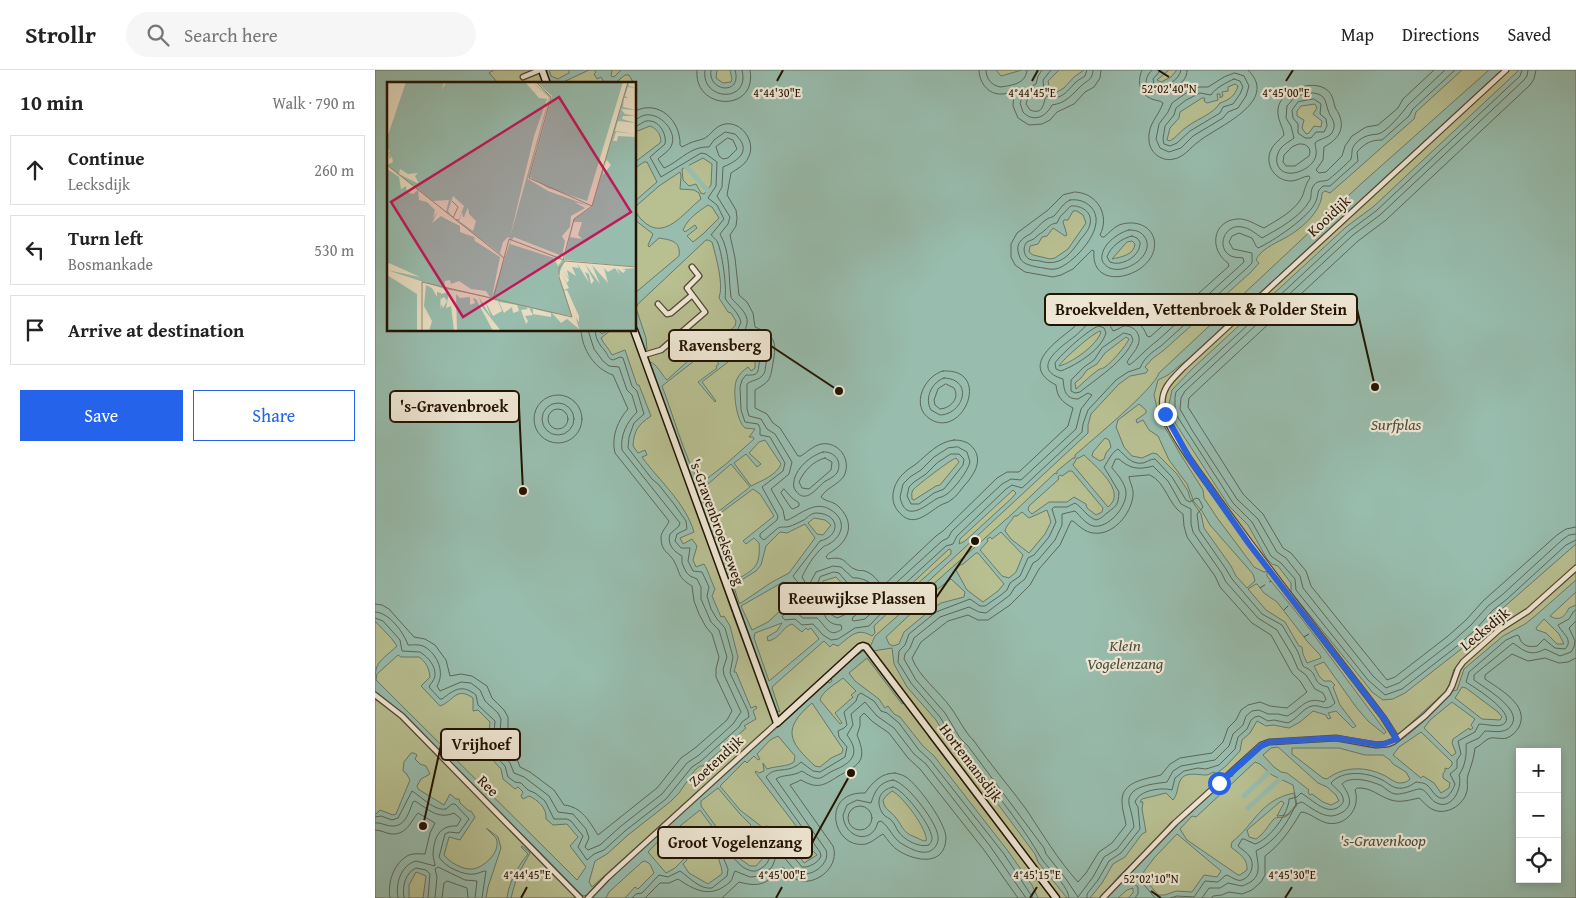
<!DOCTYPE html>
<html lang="en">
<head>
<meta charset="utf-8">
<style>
  body { margin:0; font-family:"Gentium Book Plus",serif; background:#f6f6f6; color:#222 }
  .controls { position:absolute; right:15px; bottom:15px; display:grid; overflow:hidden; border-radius:0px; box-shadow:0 2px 8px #0003 }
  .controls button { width:45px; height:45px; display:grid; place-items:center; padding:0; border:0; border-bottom:1px solid #e0e0e0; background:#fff; color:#222; font:25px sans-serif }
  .stop { position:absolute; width:15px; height:15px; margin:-11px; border:4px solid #2563eb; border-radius:50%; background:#fff }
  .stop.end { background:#2563eb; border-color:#fff; box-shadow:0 1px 5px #0008 }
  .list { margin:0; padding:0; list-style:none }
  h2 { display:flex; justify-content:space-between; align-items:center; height:65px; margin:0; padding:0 20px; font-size:21px }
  h2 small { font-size:16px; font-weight:400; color:#767676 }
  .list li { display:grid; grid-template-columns:32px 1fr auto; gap:15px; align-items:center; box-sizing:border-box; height:70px; margin:0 10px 10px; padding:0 10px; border:1px solid #e0e0e0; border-radius:0px }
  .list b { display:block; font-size:19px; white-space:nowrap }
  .list p { margin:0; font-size:16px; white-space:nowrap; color:#767676 }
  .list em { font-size:16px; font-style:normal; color:#767676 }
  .actions { display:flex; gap:10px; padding:15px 20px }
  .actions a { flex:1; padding:11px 0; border:1px solid #2563eb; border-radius:0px; text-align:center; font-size:18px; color:#2563eb }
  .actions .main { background:#2563eb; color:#fff }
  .icon { flex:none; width:28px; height:28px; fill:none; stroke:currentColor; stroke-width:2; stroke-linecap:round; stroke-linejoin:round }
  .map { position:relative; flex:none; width:1201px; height:828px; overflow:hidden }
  header { display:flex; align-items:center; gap:30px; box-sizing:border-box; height:70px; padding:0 25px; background:#fff; border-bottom:1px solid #e0e0e0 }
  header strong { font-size:24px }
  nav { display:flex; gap:28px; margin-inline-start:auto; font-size:18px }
  .search { width:350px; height:45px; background:#f6f6f6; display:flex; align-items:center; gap:12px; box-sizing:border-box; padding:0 18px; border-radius:28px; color:#767676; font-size:19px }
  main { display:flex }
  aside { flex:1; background:#fff }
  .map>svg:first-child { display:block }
</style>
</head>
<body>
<header>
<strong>Strollr</strong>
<div class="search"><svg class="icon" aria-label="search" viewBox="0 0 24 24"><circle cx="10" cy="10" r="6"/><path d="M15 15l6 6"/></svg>Search here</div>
<nav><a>Map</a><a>Directions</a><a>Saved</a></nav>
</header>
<main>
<aside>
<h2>10 min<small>Walk · 790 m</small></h2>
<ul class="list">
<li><svg class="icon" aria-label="ahead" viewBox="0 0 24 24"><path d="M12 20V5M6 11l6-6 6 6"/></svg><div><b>Continue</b><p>Lecksdijk</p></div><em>260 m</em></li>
<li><svg class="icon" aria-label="left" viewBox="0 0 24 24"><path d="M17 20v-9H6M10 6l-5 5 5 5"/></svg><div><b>Turn left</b><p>Bosmankade</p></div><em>530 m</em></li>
<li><svg class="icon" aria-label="arrive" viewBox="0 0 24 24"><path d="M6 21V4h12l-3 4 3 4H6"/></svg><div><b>Arrive at destination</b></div></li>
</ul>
<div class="actions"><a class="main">Save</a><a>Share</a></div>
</aside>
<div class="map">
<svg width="1201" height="828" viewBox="0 0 1201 828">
  <rect width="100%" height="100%" fill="#e8ddc2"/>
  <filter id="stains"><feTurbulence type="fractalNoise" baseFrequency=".004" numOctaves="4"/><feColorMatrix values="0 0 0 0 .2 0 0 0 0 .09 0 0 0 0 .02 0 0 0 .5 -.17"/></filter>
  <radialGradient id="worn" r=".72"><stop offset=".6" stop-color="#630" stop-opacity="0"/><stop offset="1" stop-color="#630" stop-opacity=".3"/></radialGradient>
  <path fill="#b8c092" stroke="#6c6a4a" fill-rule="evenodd" d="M0,0H1201V828H0ZM14,14H260V260H14ZM1145,682H1182V809H1145Z"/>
  <g fill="#98bdae" stroke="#687969" fill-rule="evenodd">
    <path d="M0,0H119L114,3L124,14H14V260H223L227,264L233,260H236L226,268C229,275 234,278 237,285L250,280L262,315H264L276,346C263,355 259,360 258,376L263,383L270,380L272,385L267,387C285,412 310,432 319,462L305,468L308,474L317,469L322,476L318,490L321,497L329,494C333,500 336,511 340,519L337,526L346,547L349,546L355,556L363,587L359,602H361L376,638L381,636L382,638L378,641L381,649L369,656L371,658L328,696H325L320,700L304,723L295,732L253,765L232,784L220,791L214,812L217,817L324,720L222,814L215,822L218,825L286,761L453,612L455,613L457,611L456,608L479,587L495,577L500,566L637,444L680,403L682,404V401L698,388H700V385C717,370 779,319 784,303L987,113L1114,0H1127L814,288L793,305L783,310L779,325L784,347L804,382L828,420L829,428L843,449L879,497L889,502L892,501V506L930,553L1011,662L1009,664L993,651L981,637L949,592L939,596L944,606L949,611H956L960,615L958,617L965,635L981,656L978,658L961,641L953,643L956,648L953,649L951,645L938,641L925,652L914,658L898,655L891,656L882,651L875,663L867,670L865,681L851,696L841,704L839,702C836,703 834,705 831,705C823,705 809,701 805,711C802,717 803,724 798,730L791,723L767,729L765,732H768L767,739L771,762L767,764L750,787L738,794L727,813L715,828H692L663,792L660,784L585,683L576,675L561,650L532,617L519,594L517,578L498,581L495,587L530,632L527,634L492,588L474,603L480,611L504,629L510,638L513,636L519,644L525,647L548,676L559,686L633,781L657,815L663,828H250L260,817L263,819L279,803L275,794L270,791L267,792L234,822L231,828H216L213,825L208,826L68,684L0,622C0,591 0,596 22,576L17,569L0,551ZM764,334L771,340V343L761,350L762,353L768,350L774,360L783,366L794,390L812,414L819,432L827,441L835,455L878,504L880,511L872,518L861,506L856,496L829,458L826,444L815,428L813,421L802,404L782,384L778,383L767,388L757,386L749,377L741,357L743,350ZM730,368L734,370L736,377L731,383L729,389L725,391L717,386L718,382ZM709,385C720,396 753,422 733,437L698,395L702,388H704ZM694,401H697L728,438L727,442L721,445L712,438L711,434L699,427L692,432H674L657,444L653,440L654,436L684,409L683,407L685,405L687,406ZM672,440L676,452L670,464L654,483L636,469L630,461C631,455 637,451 639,446H642L647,442L654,448ZM626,462L648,485L641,502L634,508L627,506L605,480L613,471L612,469L615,467L617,469ZM601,483H603L629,514L623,521L608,532L592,520L581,500L585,495L588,494ZM576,509L590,522L589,527L566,533L558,538L529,562L524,574L518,576L514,574L511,567L560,521ZM881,514H882L889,523L902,532L932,571L945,585L946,588L932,593L928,584L927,577L924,576L910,552L891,540L873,519ZM23,585L26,587H44C51,592 54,598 55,607L46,616L65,636C79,631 81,616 98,628V641L103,640L115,652L114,662L103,674L126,699L128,709L140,719L143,717L148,722L146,726L148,729L154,726C163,730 172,738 171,749L178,755L192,754L203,767L195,776L211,797L202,810L1,610L2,604ZM468,608L481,621L476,625L478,627L460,643L467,653L465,654L445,630C447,621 462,613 468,608ZM437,633L468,679L467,683L456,688L445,697L440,696C413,671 407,659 437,633ZM403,666L420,686L419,692C412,697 400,696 392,699L388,693L389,701L384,703L381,701L380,702L428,765L434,774L433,776L442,785L429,793L422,783L392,756L387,757L365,740L345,716L370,691L372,693L379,686L383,690L385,689L382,684L395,670ZM343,718L365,744L376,755L374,757L387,774L389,787L381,796H375L364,788L326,736V731ZM517,721C527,725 554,761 551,771C547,771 545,769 540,767C527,762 529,758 521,748C516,741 509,740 508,730L512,725ZM325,740L352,777L344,783C342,791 348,797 347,804L333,814L314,803L308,794L312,790L295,764ZM290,764L309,789L300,798L291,803L273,782Z"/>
    <polygon points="171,0 174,0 176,6 183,9 194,3 194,0 214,0 184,14 175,14"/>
    <path d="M219,0H237L236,6L239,7L246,0H342L341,8L348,13L356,12L357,9L355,0H621L626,6L647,0H684L673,11L675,20L678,24L689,18L699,7L709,0H794L782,10L786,12L796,7L802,0H1087L1041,42L1039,49C1010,74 984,98 955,123L950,121L947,123C947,142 924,161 908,169C899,174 885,180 881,190L884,193L876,202L789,280L777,289L770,297L773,300L771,303L755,306L744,314L716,344L713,355V363L544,520L541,515L576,484V480L574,479L530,520L518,538L499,556L500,563L497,566C482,557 476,566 463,576L458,574L455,577L449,571L398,616L397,618L405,642L400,640L387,606L388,605L335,463V459L333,458L275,295V292C282,294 286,304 292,310L324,281L338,276L360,256L361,251L356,243L353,242L344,228C349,214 341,187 337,172L333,170H331L263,234L261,238L271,268L272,279H269L260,253V223L304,186C306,171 296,170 284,168L274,177L273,175L278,164L260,150V141C263,144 264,148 267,150C289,173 309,142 326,129L324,123L319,120L305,119L306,106L305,102L284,116L260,137V131L282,112L272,92H269L260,98V92L285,73L286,71C285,63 282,59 275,56L260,62V23L262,19L254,5H250L239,14H230L226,7L222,9L219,4L221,2ZM860,14L863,16C860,26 854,30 845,33C838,44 824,48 813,56C806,60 802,67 795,71L792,70L795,58L804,48L805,42L827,28H830L829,31L832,33L843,30L842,24H845V28L848,26L847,22L853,21V17ZM940,34L942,38L938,44L947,51L946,57L939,56L934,63L931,64L927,58L929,50L922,46V41L926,36ZM328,88L337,94L336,115L329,124L326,123L321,114L314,116L308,110L307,99ZM333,135L337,137L344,148L328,164L318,172L312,166L322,158L320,155L310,162L308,160C313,148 323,142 333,135ZM698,141H702L708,145L711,153L693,179L680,188L675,189L658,185L654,182L655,176L663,174L667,167L672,166L678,158L690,166L692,165L688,152L689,150H693ZM757,171L760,174C759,185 746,187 737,189L752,172ZM725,261L726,262C722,275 697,293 684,296C688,289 718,263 725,261ZM751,267L754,269C751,276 736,293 730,297C725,300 728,297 723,300C715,306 708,313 701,319L700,313L706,308L712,300L722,294L730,283ZM379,277L382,282L380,288V298L376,301L373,297C369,300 364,304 362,309C357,318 361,351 370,358L380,359L374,367H378L379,369L351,394L325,414C308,383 299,347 287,316L328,284L333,282L344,294L341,296L342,298L323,312L340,332L341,331L327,312L366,282ZM390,370L406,394C402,405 386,411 376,416L359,393L371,384L382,397L386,394L374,383L384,372ZM581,388L584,392L565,415L561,416L539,430L537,429C537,425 536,423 538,420C541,416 575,390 581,388ZM356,394L375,417L339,445L329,433L325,421ZM378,419L385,424L399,446L368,471L371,474L379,468L384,473C386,498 378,500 359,511L354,501H352L351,486L342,471L336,450ZM638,420L641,423L637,428L590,471L584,474L585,469ZM439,448L450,450L456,455L448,465L442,464L433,453ZM430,454L440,468L414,503L397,512L366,533H364L359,517L360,514L381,501L386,495L391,476L405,462L412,463ZM461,507C471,517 472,522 457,529L450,526L445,519L448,511ZM408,512L418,514L422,521L420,527L393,552L377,560L366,536ZM482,519L487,521L489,524L482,531L462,544L460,542ZM407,553L402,561L392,567L393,571C405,569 407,557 417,554L427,562L431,558L433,560L436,558L444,569L394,611L379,568L380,563Z"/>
    <polygon points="1144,0 1201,0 1201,474 1121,544 1104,563 1085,580 1030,623 1018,629 1008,630 997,622 990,613 916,522 916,513 903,496 897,494 892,489 873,455 854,436 795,345 794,334 797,320 817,299 971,157 998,137"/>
    <path d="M1201,510V522L1175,546C1185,552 1190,546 1194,538L1201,535V828H753L758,823V818L752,820L743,828H731L805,751H807L854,707L858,706V704C868,695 878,682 890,676C901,671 954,669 967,671C982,674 997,680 1012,677C1029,673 1066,635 1077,621L1082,620L1089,599L1128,566L1150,554L1159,547ZM1169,549L1184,564L1189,574H1182L1171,563L1162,560L1161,558ZM1087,617L1091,618L1123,642L1127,647L1125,650L1107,649L1080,628ZM1077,632L1100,649L1096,655L1098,658L1095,660L1094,658L1078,669L1077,673L1081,683L1077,686L1049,658L1055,650ZM1046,662L1077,692V695L1073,699L1070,698V701L1068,704V708L1075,713L1074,718L1066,723L1059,713L1048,706L1046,708L1018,685L1024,677ZM903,677L943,713L952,717L961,725L964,731L956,735L948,732L937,724L935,725L933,722L934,720L920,709L912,703L906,702L899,697L888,685L896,678ZM917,678H964L990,685H1008L1015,690L1018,694L1031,702L1035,709C1032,712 1029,713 1024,713C1018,712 1012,706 1006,704C988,696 967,697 952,709L948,708L917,684ZM1145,682H1182V809H1145ZM880,692L885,694L897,705L918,715L922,735C918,740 915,745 909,747C905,748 901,746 898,750C892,757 889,764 881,769L874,767L872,760L906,731L909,733L902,746L912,745L921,735L919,723C885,730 880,754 857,772L856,777C864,784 873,788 872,800L865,805H863L812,770L805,759L817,746L821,747ZM802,764L846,801L842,807L829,805L817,822L801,821L790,825H783L770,809L767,804L779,788Z"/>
    <polygon points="555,665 678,828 676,828 553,666"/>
    <path d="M36,683H39L42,685L40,689L45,694L51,696L55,704L46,709L42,716L43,719L69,735L75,724L81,729H84L85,733L94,741H96L100,747L85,770L74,767L69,785C74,792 88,800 97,799C109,798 127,781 121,768L111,758L123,767L126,778L113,817L111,828H48L51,806L41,802L34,815V828H0V745L5,740L18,745L21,744L35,710L31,703L28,701L29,692Z"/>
    <path d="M147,776L155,783L142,806L136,828H132C134,812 143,796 153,784L146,777Z"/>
  </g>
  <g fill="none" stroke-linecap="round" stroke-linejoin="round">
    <g stroke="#5c6858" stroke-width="1">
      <path d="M322,0C318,41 383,43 375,0"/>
      <path d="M330,0C325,31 376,34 367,0"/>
      <path d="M336,0C332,22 368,26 360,0"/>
      <path d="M604,0C604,12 613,25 627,24C631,24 635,22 639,22L638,36L643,48L654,55L667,54L675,50L682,42L699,34L710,22L719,17L725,8L726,0"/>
      <path d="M611,0C611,9 617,16 626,17C637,15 651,14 652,0"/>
      <path d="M667,0L663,6L661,14L650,20L645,33L648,42C658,53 671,47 677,35C690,33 695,27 704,18C710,11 718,11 718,0"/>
      <path d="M676,0L668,10L669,23L667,24L659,21L654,24L651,34L655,40C668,45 668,35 671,26C686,31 690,23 700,13C703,10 707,8 710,6L712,0"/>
      <path d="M767,0C762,11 764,24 777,29C781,31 785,30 788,33C784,46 772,54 774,71C775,83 787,92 799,89C809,87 815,78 823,72C841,57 906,32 873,0"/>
      <path d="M777,0C760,17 783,29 801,16C808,12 812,8 812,0"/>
      <path d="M786,0L778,9L779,14L783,16C792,17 804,10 806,0"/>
      <polyline points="1147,0 1145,6 1001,141 974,161 806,317 801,322 800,327 800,343 858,433 877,452 896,486 906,493 920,509 921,520 993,610 1010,625 1027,619 1081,577 1100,560 1118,540 1131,530 1191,475 1201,470"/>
      <polyline points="1153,0 1152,6 1149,10 1005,145 978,165 810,321 806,328 805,339 817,360 862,429 883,449 902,482 911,488 925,506 928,518 998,606 1011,618 1024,613 1077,572 1096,555 1113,536 1127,525 1187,470 1194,465 1201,464"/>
      <polyline points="1161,0 1159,9 1155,15 1011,150 983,171 830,313 814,328 813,337 868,424 888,444 908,478 916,483 931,501 936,516 1012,610 1020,607 1073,566 1091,550 1108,531 1182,465 1191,459 1201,457"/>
      <polygon points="860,3 869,6 874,16 871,26 863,38 853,42 848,48 818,66 806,78 794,82 785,78 781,69 784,54 793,42 797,33 814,21 824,17 833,17 849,7"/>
      <path d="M859,9L865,11L868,17L865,24L858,34L848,37L845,43L815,61L802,73L795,76L789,74L788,69L790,56L799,45L801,38L811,30L825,23L836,25C839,19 852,12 859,9Z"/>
      <path d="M939,23C951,25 950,31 953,40C955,48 963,52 957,63C952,69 945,68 940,73C940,76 942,81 941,85C939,100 907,113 902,93C901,89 902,85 904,81C907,75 914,72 919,68L916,56L911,48L912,36L921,26Z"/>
      <polygon points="939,29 946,34 945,44 951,49 952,56 949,62 941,62 936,68 930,68 923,63 923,54 918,48 917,40 923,32"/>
      <path d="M260,41C284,29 306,51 305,75L307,77C311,75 316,72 321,71C323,70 326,70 328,69C336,66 339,56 350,54C367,51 382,73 373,88C370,95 362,99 356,103L352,125L361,140L362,148L361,156L355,165L360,188L364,225L372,232L378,243L380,257C400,265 402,272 398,293C395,311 395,311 380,320V338L392,344L398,353L405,358L423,386H426C432,382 438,376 446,374C464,371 477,390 469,406C463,415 451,418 446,427C451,432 458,431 463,436C479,451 476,468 459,480C455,483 453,483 451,487L453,489C473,485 469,496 482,500C484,501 487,500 490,501C499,504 502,511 508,516L561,466L568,461L622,408L632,402H644L693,356L698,338C687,332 682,327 681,315C644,296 681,272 698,258C706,251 710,244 720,243C729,242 735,245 741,251C756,247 767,252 772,266L775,267L854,196L853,193C834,180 837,151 862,149C872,148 881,155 889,158C902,150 920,141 927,127C930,120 930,115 935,108L934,106C928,106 923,111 916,111C900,111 889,94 896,80C899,73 905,70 909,65C908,56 902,50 903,39C905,21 934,10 949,18C957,22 958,29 960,37C961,40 964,43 965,47C970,62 960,71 949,77L948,90L941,100L944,103L951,102L967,86L970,76L977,66L991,57L1003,55L1023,38L1028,29L1059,0"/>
      <path d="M260,50C265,47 269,44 275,45C288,46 301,62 297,74C295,81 288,84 283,89L289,98C304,92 315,76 334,77L339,70L350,62L360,64C377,80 365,90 348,97L347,117L342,126L355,147L353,154L345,164C356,183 353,206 356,227C357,231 370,239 372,249C373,256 369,262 366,267L369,269C380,263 394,267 393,282C393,286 391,290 391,294C390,298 391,301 388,305C383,311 376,310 372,314V339L374,346L386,349L392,359L400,364L417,392L414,404L396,419L408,440L410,450H413C427,443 441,430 456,440C472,450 468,466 454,474C449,477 451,474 447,478C439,485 431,498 427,507L431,514L434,515L441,502L458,496L466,497L478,508C488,507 506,515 499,529C495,537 485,542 478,547L477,550L479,551L490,549L509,531L522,512L567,471L573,468L577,461L627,414L636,409L646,410L701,359L706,339L717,325L713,323L703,329C690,329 689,320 688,309C655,299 684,278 699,267C707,261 713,250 724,250C732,250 735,255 738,261C742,260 746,257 749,256C760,255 767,266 763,275C761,281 755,286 752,292L754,295C759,293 774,276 782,271L869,192L868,188C864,187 860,188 856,186C840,178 850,153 867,157C875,158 881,164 887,168C903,159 926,147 935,130C937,125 935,120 939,115C943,110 947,112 953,110C956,108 974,92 976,89C978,82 975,79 982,72C990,65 995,65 1003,64C1012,62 1028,42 1033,35L1070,0"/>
      <path d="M260,57C264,55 268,52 271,51C284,49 292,64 290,74L275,87L286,107L326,83L331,84L342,92L341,116L333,128L342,135L349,149L336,165C337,165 341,170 342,171C347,181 352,217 350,228C355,237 363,241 366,252L363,259L341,282L348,289C358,283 369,272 381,272C389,278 387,282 385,290C382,301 386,306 371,305L367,310L365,317L366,340L370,352L383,354L385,358V365L395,367L410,393L408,401L387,417L403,446L402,450L385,464V467L389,470L403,458C405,457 408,457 411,457C416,457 424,452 429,450C433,447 436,443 442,443C465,444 466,466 445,471L418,506C420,510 426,514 427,520C429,531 412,540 407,547L410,550L420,549L427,555L438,554L448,565L456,570L463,569L480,558L494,556L514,535L526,517L571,476L578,474L582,466L631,419L637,415L647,418L707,362L708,354L713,340L741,310L753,302L765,298C769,288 777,282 786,276L872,198L877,193V183L858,179L854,172L857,166L864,163L877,168L881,176L883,178C897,172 936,146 941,131C943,127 942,124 944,120L948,116H955L983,91L982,82C990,73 996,70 1007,70L1034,46L1038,39L1080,0"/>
      <polygon points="353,68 358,70 362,79 353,88 348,89 344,86 341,77"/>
      <path d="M924,74C932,73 937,79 934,86L920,96H911L908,92L909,85L917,77Z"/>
      <path d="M700,122C723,123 735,146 725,165L727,167H729C734,163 738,158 744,155C758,150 775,154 779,169C787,204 715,227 719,181L717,180L698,199L686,205L678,207L650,202L640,195L636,187V174L642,163L673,140L688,125Z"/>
      <path d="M695,130C703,129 710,131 716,137C733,155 704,187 688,196C678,202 672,198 662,197C654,195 646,194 644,185C640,174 646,169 655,164C661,160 665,153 672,149C675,147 676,148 679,146C684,141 688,133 695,130Z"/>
      <path d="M696,136C706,135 718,142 715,154C714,160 709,165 705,170C695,185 685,197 665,191C662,190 658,191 654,189C649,186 647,177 652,172C655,170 659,170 661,167C664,164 667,163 670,160C675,156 675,154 682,153L685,147Z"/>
      <path d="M754,160C760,160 765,161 769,166C785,187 737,214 727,190C725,176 742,163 754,160Z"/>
      <path d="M757,166L762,168L765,172C766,186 747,197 735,192L732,187C735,177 747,168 757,166Z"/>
      <path d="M724,256L729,258L731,263C726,280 703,294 686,301L681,299L680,293C686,284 715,258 724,256Z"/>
      <path d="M749,263L756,265L758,270C751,290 721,309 705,322L700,323L696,321V310L709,297L719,290L727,278Z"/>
      <path d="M568,301C618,298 588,370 555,349C535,336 549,306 568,301Z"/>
      <path d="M569,308C599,309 589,344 565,345L556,340C549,328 557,312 569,308Z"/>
      <path d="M571,314L579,318C585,328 576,338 565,339L560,335L559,330L563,319Z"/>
      <circle cx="183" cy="349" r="24"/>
      <circle cx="183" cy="349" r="16"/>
      <circle cx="183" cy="349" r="10"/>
      <path d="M579,370C587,370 594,372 599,379C608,392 598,406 589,416C585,421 581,427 576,430C573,433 569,433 566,435C552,443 538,460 523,441C513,429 519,412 529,403C533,399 537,397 541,394C553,384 563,372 579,370Z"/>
      <path d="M583,377L592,382L595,392C593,401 579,419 572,424C568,427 565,427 561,429C549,437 530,453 525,427L528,414L535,407L546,400L559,387L573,378Z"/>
      <path d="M448,382C459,381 468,391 462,403C459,407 454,409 449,412C440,420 429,436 419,418C416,402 434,386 448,382Z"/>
      <polygon points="576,384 584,384 589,389 588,395 569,419 559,423 544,434 536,434 532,426 534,417 539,412 551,404 562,393"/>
      <path d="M450,388L457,392L456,400L434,419L427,418L424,412C429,401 438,391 450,388Z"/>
      <path d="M741,389H744C755,399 764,400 778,396L793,411L806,434L816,439V454L818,462L846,502L851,512L883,548L902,560L917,585L923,599L931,605L940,619L948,623L951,629L949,632C929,626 927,639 912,646L903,644H893L884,640L877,641L871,646L868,655L858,664L854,676L840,690L806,696L798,701L792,712C780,714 751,715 754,734C756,741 758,749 759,757L742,779L729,787L718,807L703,827L691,809L671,784L669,778L593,676L585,668L570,643L541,610L529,589L530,584L535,578L539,568L565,547L594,537L604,542L611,543L635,525L640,517L650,509L658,493L663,490L680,470L687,455V444L700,441C705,446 711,454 718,456C733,459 752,437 751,422C750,413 743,405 737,398Z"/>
      <path d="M775,405C791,412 793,435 808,444L809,456L812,467L840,506L845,517L877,553L896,565L917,603L925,611L932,622L912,638L895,636L885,632L873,635L866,640L861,650L853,658L848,672L837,683L805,688L795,694L786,705C771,709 746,711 747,732C747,740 750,747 751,755L737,773L724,782L711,803L703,812C683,790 667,763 651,739C634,716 615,694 599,671C589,661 584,649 576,638C564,621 544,607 537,588L546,572L573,551L593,545L603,550H613L635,535L655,515L664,499L685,475L696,451H698C704,456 710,462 718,463C738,466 756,444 758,426C759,419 755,413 754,407Z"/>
      <polygon points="409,419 417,428 424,433 424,436 418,439 416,438 406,423"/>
      <path d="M459,502L464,503L475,516C483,515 490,512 494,523C491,534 473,544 462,548L455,544V535L443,526L440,520L445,507Z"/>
      <path d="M435,526L448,538C449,549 455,555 466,555L467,559C454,569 451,556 442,548H428L422,543V540L429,534L432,527Z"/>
      <path d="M0,534L7,535L14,539L39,567L50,569L60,575L71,590L75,606L86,604L97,606L112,616L117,628L129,640L133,647V664L129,674L142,689L145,697L155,702L179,720L189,735C207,737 214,751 223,765L282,718L306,688L320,678L352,650L357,641L341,607V599L344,587L337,564L331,557L324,544L319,531L317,516C302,507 306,504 299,491C295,483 286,482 286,468C286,461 292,457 294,451L240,383C236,367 243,350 253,339L238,305C220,299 207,280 206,260"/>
      <path d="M0,542C14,542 29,563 33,575C39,575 45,574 50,577C63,585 70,603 62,616L65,621L86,612L96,613L105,620L110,631L123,643L126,649L125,664L120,676L135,693L139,703L149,707L174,726L183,742L198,744L211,759L214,768L210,777L213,780L225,775L246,756L287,724L312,693L324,685L358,654L366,642L349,605L348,599L352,587L344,560L336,552L326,529V517L322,509L315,506L311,502L307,493V486C298,481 292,474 295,464L304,456L305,453L247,380C245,365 252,352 262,342L257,325L252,320L244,297L234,296L228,291L219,279L213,260"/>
      <path d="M0,548L8,551L25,570L27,581L45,582C53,587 61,596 60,606C59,611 55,614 54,617L65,629H67C80,619 87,614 101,625L103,635L120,651L119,663L111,674V676L130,696L133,707L140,712L146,713L153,720L160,723L170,731L179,749H192L196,751L208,766L203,777L212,790L219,784L229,780L250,761L291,729L317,697L326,691L364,657L367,652L374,647L373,641L355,603L358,587L350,558L342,549L336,539L332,526L334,517L327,502L318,501L313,491L315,478H306L300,471L302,464L312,459L311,451L299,434L284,415L277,409L253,378L254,367L259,353L269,344L262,321L257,316L248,288L245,287L238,290C232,288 234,286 230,281C224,274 221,270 220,260"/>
      <path d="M520,703C524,704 528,705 531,707C543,715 571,753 571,768C570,797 540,791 524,781C517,777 513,770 508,764C502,767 498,772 491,774C457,780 445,721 490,723C498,712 506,703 520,703Z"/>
      <path d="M518,710C532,713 558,748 562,762C566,772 559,784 547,782C542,782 534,778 529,775C518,770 515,757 506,751L503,752C497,776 469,768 468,745L472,735L482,730L496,733C500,721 504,712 518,710Z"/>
      <path d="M518,717C528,719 554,753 556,764C558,769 557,771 554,775C544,778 529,770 523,761C521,758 520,754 517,751C515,748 510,747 508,744C500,732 504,720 518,717Z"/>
      <circle cx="485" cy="748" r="12"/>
      <path d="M0,747L6,746L17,750L23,748L37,721C47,727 59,741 71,739L77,734H80L94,749L84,763L74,762L70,764L64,787C70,797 89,806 100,804C105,803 107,801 111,801L107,828"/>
      <path d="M0,753C6,752 10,756 17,756C30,757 34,742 38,732L40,731C53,739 63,750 79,743L86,749L82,756C64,755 59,768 58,784C58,789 60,792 60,796L41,791C26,795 20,814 23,828"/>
      <path d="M0,760C6,760 10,763 16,764C32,765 35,752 43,743L60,753L55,763L50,784C45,784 39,783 34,785C19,792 12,813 15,828"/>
      <path d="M29,828C27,817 30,803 41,798L51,800L55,804L53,828"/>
      <polyline points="60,828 62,807 60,799 63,797 90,810 102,811 100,828"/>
      <polyline points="67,828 69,813 72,811 92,818 93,828"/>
      <path d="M257,828L261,824L267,823L284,805L293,807L305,801C314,807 325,820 337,818L352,806L353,799L348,787L352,783C360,787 364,797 374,800C378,802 382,801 385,799C400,791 395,775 386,765L389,762L418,786L427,797C434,798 444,792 446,786L445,782L391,707C400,695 413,705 426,692L438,701L445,702L470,687L472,677L464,667L463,661L469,658L472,655L469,642L481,631L483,625L486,623L499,631L506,641L512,643L524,653L544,680L555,690L629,784L658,828"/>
      <path d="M270,828L285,813H294L303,809C322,822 337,828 355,812C358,809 358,804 360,801L375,807L386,806L397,797L403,782C411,787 415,797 423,802C435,809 456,794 451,780L401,709C408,704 417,707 427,701C448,715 444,706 462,699C480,691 484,681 472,665L478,655L476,644L490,632L502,646L519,658L539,684L551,694L615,776L651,828"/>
      <path d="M347,828L364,812C386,818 393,813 407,797C414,801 417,809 426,811C444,814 465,795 458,776L415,715L426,710C442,719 448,716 462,707C482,695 494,693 482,665L485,656V647L489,643L498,652L514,663L533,688L545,699L609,780L643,828"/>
      <path d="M694,828C693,815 673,799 666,788C650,760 629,734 609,707C602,698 594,690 588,680L580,672L565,647L536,613L523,592L524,581L530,575L534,564L561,542L595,529L605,536H610L626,525L632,520L635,513L645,506L653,488L659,485L674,467L681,452L677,439L679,437H692L700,433C708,438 711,446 721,450C727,448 727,447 732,443C742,435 743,436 744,422L729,397C734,390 736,383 743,379C750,385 756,395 768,393C772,392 775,389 780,389L797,407L811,430L815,432L821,428L824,429L828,437L822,444L824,460L851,499L857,509L887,544L907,555L923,582L928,596C930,598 933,598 935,600C943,607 938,614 953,617L960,633C950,643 947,634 937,636C928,638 922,649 913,653L899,650L893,651L884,646L880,647L876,650L872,659L863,667L860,679L844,695L831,699L823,698L809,701L800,708L797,720C787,717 764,720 760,732L763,737L765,759L746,783L734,791L723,810L712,824V828"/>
      <polyline points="760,828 763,824 763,817 755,811 761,805 780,828"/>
      <path d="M795,828L802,826L819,827L830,811L843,812L851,805C856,806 862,812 867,810C876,807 880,795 875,787C872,782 866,779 863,776L867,769H869L880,774C894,770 914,743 914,729L922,727L926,723C937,729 953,748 966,735C968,733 969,731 968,728C967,722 959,718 956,713C967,700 991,702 1005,709C1011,711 1016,717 1022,718C1030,719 1035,716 1041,712C1045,713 1048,712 1052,715C1056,718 1058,724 1063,727C1072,732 1078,720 1080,714L1075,704L1082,698V690L1086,684L1083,671L1100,662L1104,654C1110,654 1122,657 1127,655C1146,646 1099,617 1091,612L1094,602L1131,570L1142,565L1144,566C1146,575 1153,578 1162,576L1169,569L1180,578L1190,579C1199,570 1187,563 1183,555L1194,549L1198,542L1201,540"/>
      <path d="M827,828L834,818H845L853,813L867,816C887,809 884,798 881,781C900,772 913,753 921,734L927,732C935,737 946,746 956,746C960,746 964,744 968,742C980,734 973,723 967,714C975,705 997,711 1007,716C1011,719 1015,723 1020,724C1029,725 1042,718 1046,719C1052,721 1055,729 1060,732C1076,742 1088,719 1084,705C1090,696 1092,685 1091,674L1104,668L1110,661C1120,661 1133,665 1138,652C1143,637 1110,618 1099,610V605L1138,573C1149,581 1156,587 1170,579L1185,586L1196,582L1199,577L1200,571L1194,558L1201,551"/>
      <path d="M836,828L838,826L847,825L854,822L867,824L877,820L886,812L890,805V786C906,774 916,759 926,742C934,742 943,751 952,753C971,757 986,738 980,720L982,718C996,717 1003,726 1016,730C1025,733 1035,730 1044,728C1049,732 1053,738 1059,740C1071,745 1087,736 1091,724C1094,718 1091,711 1093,705C1096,696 1099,688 1100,678C1105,676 1108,672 1113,669C1118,666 1126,670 1132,668C1137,666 1141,662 1144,657C1155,635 1124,619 1110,609V605L1137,584L1153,591L1170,588L1184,593L1193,592L1201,588"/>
    </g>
    <g stroke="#687969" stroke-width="1">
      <polyline points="323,445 327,458"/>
      <polyline points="328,459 357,542"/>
      <polyline points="358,545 381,606"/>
      <polyline points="1025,663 1070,622 1074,615 1079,599"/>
      <polyline points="781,770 796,752"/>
      <polyline points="725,828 745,805 778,773"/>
    </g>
    <g stroke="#98bdae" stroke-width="5">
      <polyline points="311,96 332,120"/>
      <polyline points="869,726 893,703"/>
      <polyline points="873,738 905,709"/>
    </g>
    <g stroke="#4b4e3e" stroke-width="1" stroke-dasharray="6 5" stroke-linecap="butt">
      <polyline points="885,518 896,511"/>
      <polyline points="909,540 915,534"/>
      <polyline points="929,567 937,562"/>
    </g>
    <defs>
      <g id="street">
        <polyline points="148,7 165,0"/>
        <polyline points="283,234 292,244 296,243 316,226"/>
        <polyline points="269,285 286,280 330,242 312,218 324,206 317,197"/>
        <polyline points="0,625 27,646 205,828"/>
        <path d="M1022,669L1008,647C951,572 893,499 839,423C825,403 793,362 788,339C784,320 797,309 809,297L1131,0"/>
        <polyline points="213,828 232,808 402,653"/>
        <polyline points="728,828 800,753 886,675 894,672 961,668 1001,675 1013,674 1018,672 1050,646 1073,623 1077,616 1083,599 1088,592 1125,559 1153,541 1201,498"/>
      </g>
      <g id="secondary">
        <polyline points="167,0 172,14"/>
        <polyline points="259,260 402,653 485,577 488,576 491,577 681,828"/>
      </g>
    </defs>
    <use href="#street" stroke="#534631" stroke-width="7"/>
    <use href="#secondary" stroke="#211301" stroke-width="9"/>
    <use href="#street" stroke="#f0e9d7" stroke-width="4.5"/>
    <use href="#secondary" stroke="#f0e9d7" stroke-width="6"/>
  </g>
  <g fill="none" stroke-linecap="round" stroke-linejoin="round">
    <polyline stroke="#2563eb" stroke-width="6" points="790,344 816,391 874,474 1008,647 1022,669 1006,675 961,668 894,672 886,676 844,713"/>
  </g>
  <path fill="none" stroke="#211301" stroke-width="2" d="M783,0L794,7M402,11L408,0M657,11L663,0M911,11L918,0M776,821L786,828M146,828L152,817M401,828L407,817M655,828L662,817M910,828L917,817"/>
  <g text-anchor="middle" stroke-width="4.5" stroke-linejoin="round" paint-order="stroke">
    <g font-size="15" fill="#211301" stroke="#f0e9d7">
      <text transform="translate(954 146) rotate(-43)" y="5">Kooidijk</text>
      <text transform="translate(342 452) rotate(70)" y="5">'s-Gravenbroekseweg</text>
      <text transform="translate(1110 559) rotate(-39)" y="5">Lecksdijk</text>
      <text transform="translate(341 691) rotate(-43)" y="5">Zoetendijk</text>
      <text transform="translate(596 693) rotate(53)" y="5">Hortemansdijk</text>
      <text transform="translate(113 716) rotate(45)" y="5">Ree</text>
    </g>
    <g font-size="16" font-style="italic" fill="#4b4e3e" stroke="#f0e9d7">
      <text x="1021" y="360">Surfplas</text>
      <text x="750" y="581">Klein<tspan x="750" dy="18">Vogelenzang</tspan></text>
      <text x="1008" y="776">'s-Gravenkoop</text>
    </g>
  </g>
  <g transform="translate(12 12)">
    <rect width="249" height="249" fill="#e8ddc2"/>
    <path d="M19,0H57L55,8L59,0H138L152,16L160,17L147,54L123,155L162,15L145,0L163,14L141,97L161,109L203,124L187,120L198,126L184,134L183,145L175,154L178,159L175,174L127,155L124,159L133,162L124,159L123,162L167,176L171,184L175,178L139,164L177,178L187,137L205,125L217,83L216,93L224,83L220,78L217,82L241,0L242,4L249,6L241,5L238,14L241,16H237L236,25L249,28L234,27L238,32L249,34H236L235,37L249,41L231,39L228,49L249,52L229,50L226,59H230L231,54L249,55V185L178,178L171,194L177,208L182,206L175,192L180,201L182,198L175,186L182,197L180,188L189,194L185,185L192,186L190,181L202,201L198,190L202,192L204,202L207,199L198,182L213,202L205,183L221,201L217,186L221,190L228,186L233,193L230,186L236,191L239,188L235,187L249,186V249H114L95,225L92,215L104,235L97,217L106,234L115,229L111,219L101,217L108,218L106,216L58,207L0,188L33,195L2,181L0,184V87L12,95L14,107L19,104L20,110L26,112L31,108L32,118L40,120L48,128L46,136L51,129L45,141L54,134L59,137L61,133L59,137L73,144V150L87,155L88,159L113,175L105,215L124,157L121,155L116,160L113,171L116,174L68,137H72L77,124L66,114L61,129L66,135L59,130L62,118L46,119L0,83L6,80L5,75L2,77L3,71L0,76L3,67L0,69V56ZM13,87L21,92L31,91L28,94L32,102L12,92ZM81,125L82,132L89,139L86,149L72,139L75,130L76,135L80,136L77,135ZM187,140H195L191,153L195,157L183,155ZM63,198L64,202L72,199L84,207L99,209L103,215L57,205L58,199ZM180,208L192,234V240L189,236L192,247L180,237L174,241L165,231L185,234L177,209ZM112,220L130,223L132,229L126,231L125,225L117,231ZM139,225L164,231V235L146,232V227L142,226L146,233L138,234L141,239L139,242L134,228L141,227ZM150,0H236L200,119L161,106L143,95L165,14ZM0,193L30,212V249H0ZM39,203L45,206L50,215V210L54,211L53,228L54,222L56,226L60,219L57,215L54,217V212L62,210L59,226L64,224L67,249H42L45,239L37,224ZM69,212L73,216L83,215V223L88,221L86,216L89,217L106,249H70Z" fill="#98bdae" fill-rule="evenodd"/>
    <path fill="none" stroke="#988c75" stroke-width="1" d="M149,0L164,15L142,96L205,124M0,83L117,176M65,119L71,125L66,136M176,178L187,137L205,124L241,0M178,179L249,185M106,218L122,157L177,178M35,249V200L185,235L172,195V186L178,179"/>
    <path fill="#c2185b" fill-opacity="0.15" stroke="#c2185b" stroke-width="2.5" d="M172,15L244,130L76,235L4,120Z"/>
    <rect width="249" height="249" fill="none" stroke="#211301" stroke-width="2.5"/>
  </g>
  <g font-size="12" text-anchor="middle" fill="#211301" stroke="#f0e9d7" stroke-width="4.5" stroke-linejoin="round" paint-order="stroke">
    <text x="794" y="23">52°02'40"N</text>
    <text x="657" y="27">4°44'45"E</text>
    <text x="911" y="27">4°45'00"E</text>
    <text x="402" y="27">4°44'30"E</text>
    <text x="152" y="809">4°44'45"E</text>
    <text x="407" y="809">4°45'00"E</text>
    <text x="662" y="809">4°45'15"E</text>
    <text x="917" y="809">4°45'30"E</text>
    <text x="776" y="813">52°02'10"N</text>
  </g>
  <path fill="none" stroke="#211301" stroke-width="2" d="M1000 317L982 239M464 321L396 276M148 421L144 337M600 471L561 528M48 756L66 675M476 703L437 773"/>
  <g fill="#211301" stroke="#f0e9d7" stroke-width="2">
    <circle cx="1000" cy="317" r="5"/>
    <circle cx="464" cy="321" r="5"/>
    <circle cx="148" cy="421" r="5"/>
    <circle cx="600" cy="471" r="5"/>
    <circle cx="48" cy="756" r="5"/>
    <circle cx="476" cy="703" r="5"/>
  </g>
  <g fill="#f0e9d7" stroke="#211301" stroke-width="2">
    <rect x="670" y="224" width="312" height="31" rx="5"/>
    <rect x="294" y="260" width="102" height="31" rx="5"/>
    <rect x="15" y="321" width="129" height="31" rx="5"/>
    <rect x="404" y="513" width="157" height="31" rx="5"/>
    <rect x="66" y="659" width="79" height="31" rx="5"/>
    <rect x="283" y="757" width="154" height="31" rx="5"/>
  </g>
  <g font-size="16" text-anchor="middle" font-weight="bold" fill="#211301">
    <text x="826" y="245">Broekvelden, Vettenbroek &amp; Polder Stein</text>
    <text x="345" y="281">Ravensberg</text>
    <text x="79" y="342">'s-Gravenbroek</text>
    <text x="482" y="534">Reeuwijkse Plassen</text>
    <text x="106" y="680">Vrijhoef</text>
    <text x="360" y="778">Groot Vogelenzang</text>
  </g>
  <rect width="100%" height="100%" filter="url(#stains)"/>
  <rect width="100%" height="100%" fill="url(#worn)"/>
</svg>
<div class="controls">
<button>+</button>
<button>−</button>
<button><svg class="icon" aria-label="locate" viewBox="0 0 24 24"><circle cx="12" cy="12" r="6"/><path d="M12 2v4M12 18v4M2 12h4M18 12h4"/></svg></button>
</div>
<div class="stop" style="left:844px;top:713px"></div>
<div class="stop end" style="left:790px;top:344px"></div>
</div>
</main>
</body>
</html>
